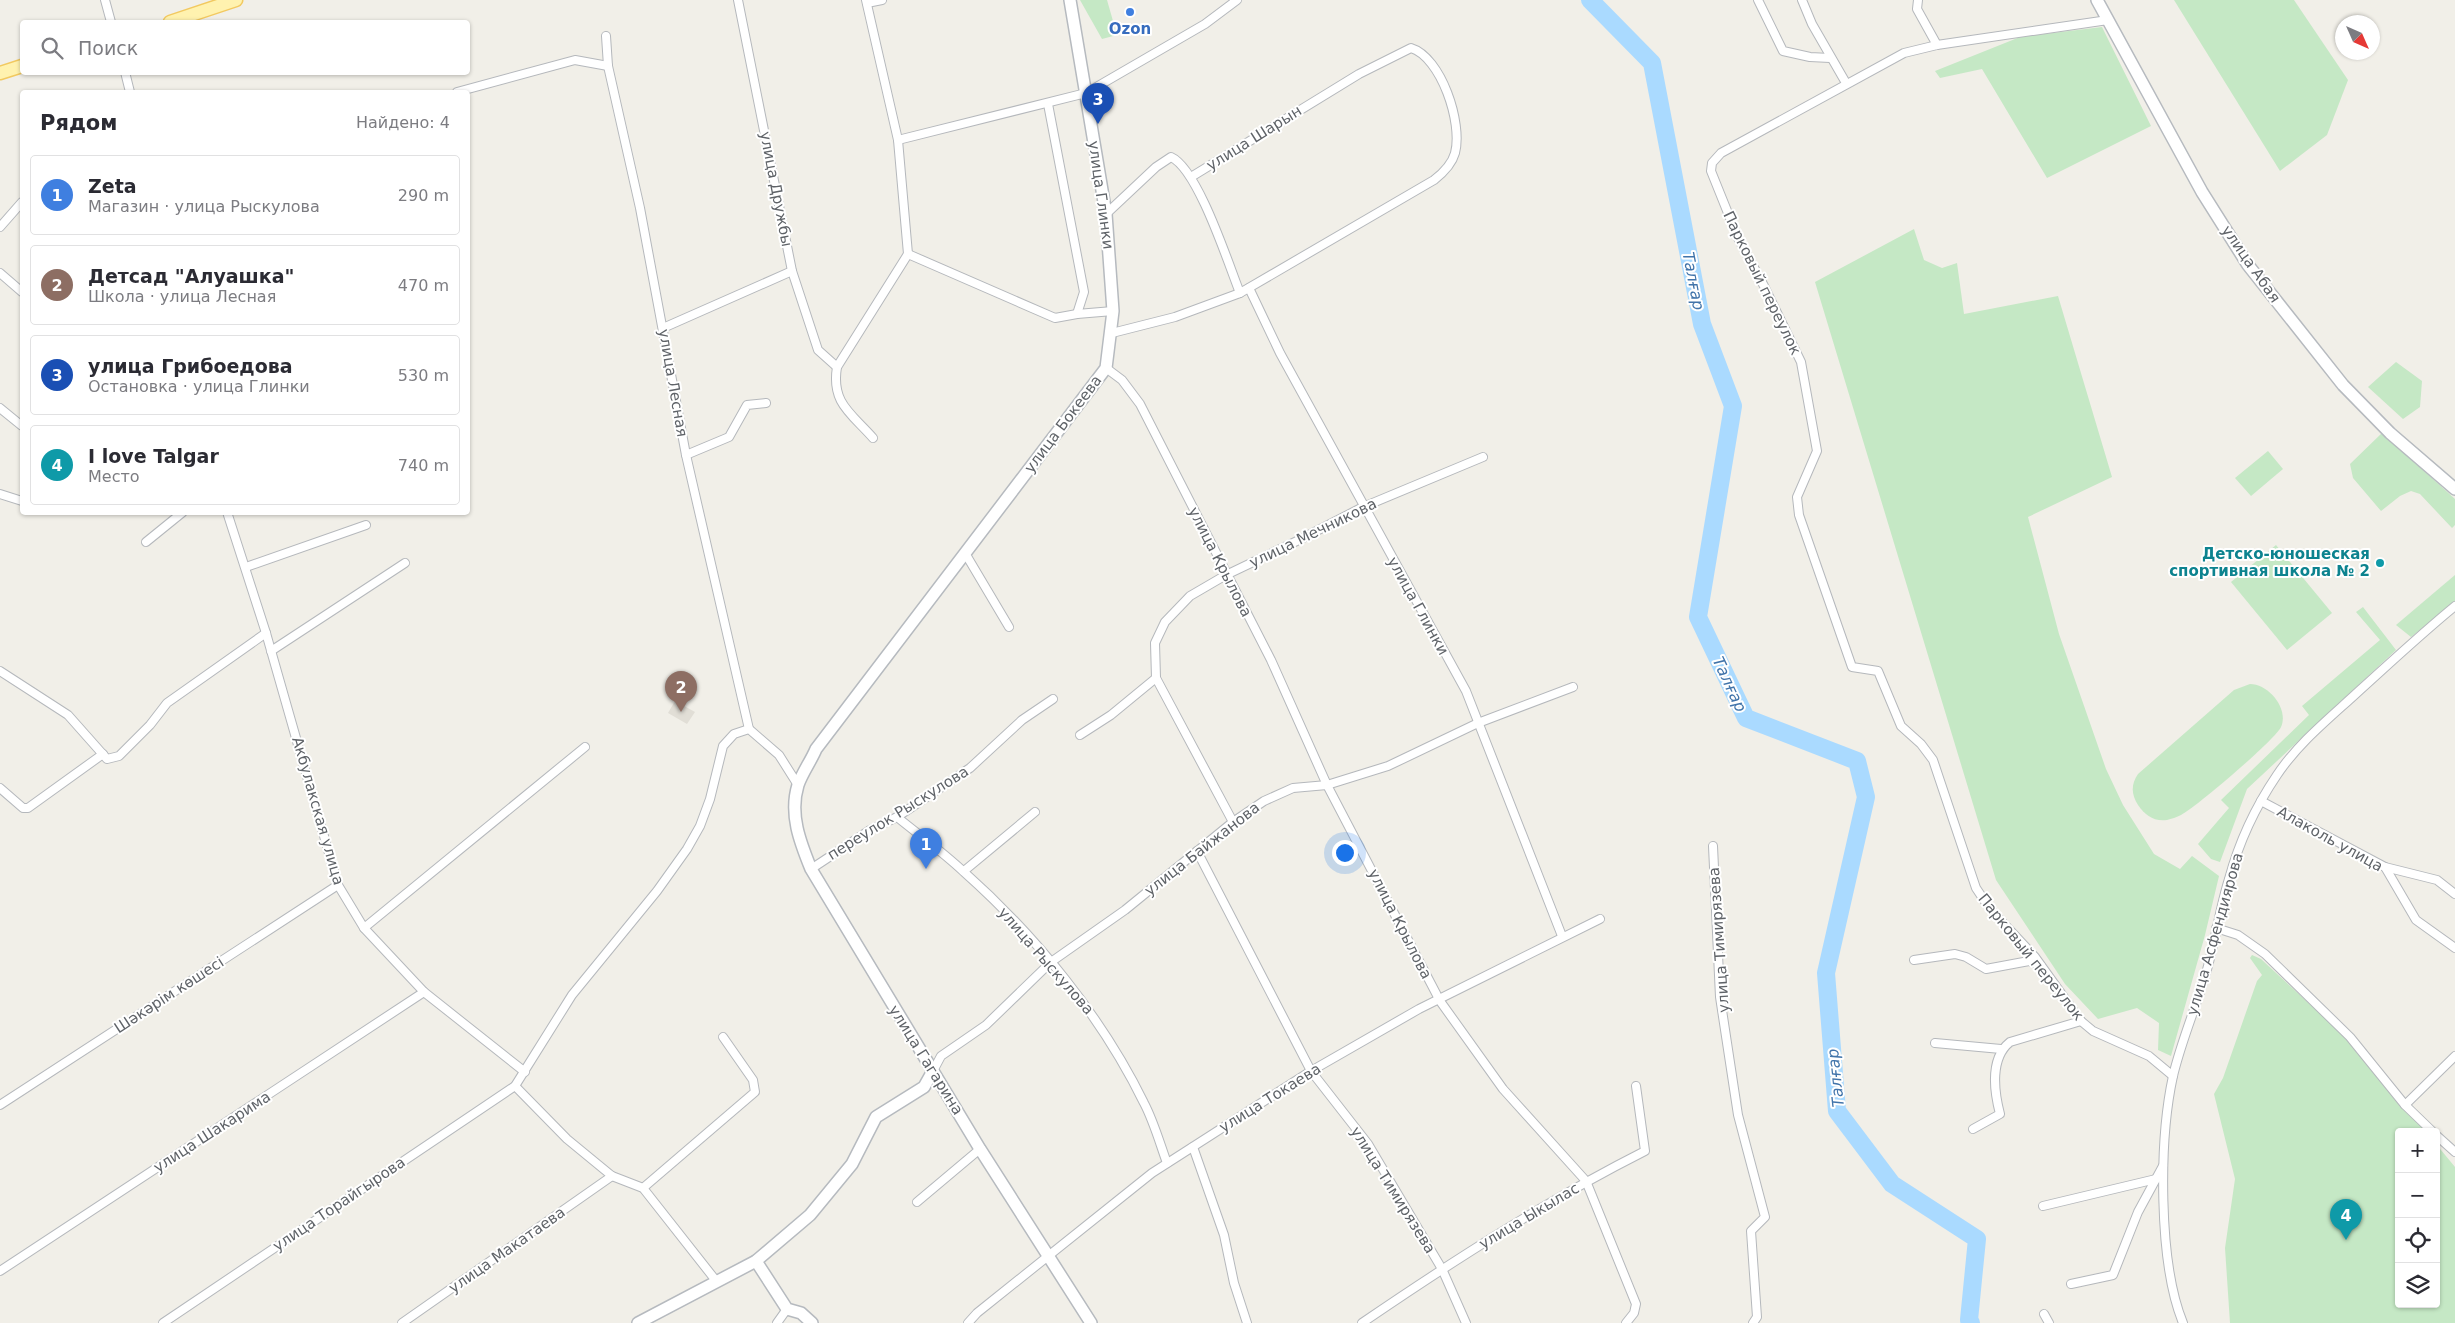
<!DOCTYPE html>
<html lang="ru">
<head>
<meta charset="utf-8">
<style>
  body { margin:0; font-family:"DejaVu Sans",sans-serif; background:#f7f7f7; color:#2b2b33 }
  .controls { position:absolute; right:15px; bottom:15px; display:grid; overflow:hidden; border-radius:5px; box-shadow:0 1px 4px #0004 }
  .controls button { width:45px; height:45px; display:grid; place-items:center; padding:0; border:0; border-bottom:1px solid #e1e1e2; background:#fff; color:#2b2b33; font:25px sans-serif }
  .compass { position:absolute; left:2335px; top:15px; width:45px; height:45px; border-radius:50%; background:#fff; box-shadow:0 1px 4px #0004; rotate:135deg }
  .you { position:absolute; left:1344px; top:852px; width:18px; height:18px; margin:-12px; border:4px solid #fff; border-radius:50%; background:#1a73e8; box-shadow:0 0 0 8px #1a73e833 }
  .badge { display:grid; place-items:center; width:32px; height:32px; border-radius:50%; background:#111827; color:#fff; font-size:16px; font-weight:700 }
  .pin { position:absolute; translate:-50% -41px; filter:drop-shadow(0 1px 2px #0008) }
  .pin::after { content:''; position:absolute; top:26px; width:18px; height:15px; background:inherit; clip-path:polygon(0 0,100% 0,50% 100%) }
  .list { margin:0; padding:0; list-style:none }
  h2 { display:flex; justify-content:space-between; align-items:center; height:65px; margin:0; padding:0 20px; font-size:21px }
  h2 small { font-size:16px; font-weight:400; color:#7c7c81 }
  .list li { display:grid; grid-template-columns:32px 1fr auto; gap:15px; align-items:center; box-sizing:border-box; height:80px; margin:0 10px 10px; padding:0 10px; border:1px solid #e1e1e2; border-radius:5px }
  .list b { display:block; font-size:19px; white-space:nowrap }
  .list p { margin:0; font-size:16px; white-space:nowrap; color:#7c7c81 }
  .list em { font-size:16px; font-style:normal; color:#7c7c81 }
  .icon { flex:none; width:28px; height:28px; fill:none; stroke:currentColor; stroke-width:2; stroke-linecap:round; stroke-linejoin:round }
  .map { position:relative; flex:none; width:2455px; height:1323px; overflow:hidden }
  .search { position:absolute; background:#fff; box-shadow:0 1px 4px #0004; left:20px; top:20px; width:450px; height:55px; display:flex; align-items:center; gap:12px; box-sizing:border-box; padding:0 18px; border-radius:5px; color:#7c7c81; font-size:19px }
  .panel { position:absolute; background:#fff; box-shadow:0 1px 4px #0004; left:20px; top:90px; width:450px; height:425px; border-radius:5px }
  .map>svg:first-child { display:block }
</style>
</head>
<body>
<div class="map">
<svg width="2455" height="1323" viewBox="0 0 2455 1323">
  <rect width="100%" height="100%" fill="#f1efe8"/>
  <polygon fill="#e1ded6" points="675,701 695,712 687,724 668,713"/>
  <g fill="#c5e8c5">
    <polygon points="1080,0 1107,0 1117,35 1102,39"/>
    <polygon points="2174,0 2294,0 2348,80 2327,135 2280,171"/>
    <polygon points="2102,27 2151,126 2047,178 1982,69 1940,78 1935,71 2020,37"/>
    <polygon points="1914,229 1924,260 1942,268 1957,263 1964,314 2058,296 2112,477 2028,517 2059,634 2106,769 2123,805 2154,854 2180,869 2192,856 2219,876 2205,935 2171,1056 2158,1050 2159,1023 2137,1008 2098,1019 2065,984 1996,880 1815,282"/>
    <polygon points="2396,362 2422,381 2420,407 2403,419 2368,387"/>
    <polygon points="2382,433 2455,499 2455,525 2452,528 2420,494 2411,491 2400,496 2381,511 2353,478 2350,464"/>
    <polygon points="2268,451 2283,469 2251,496 2235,478"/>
    <polygon points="2276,545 2332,613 2287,650 2231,582"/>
    <polygon points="2455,575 2455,602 2411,637 2396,625"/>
    <polygon points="2363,607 2396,650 2247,789 2220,862 2211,859 2198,844 2229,808 2221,800 2309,715 2302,706 2380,640 2356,612"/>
    <path d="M2250,684C2269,684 2289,709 2281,727C2275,740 2196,807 2181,815C2177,817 2171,819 2167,820C2154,822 2145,815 2138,805C2131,794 2131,784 2138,774L2234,690Z"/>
    <polygon points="2252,955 2261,959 2355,1046 2426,1132 2399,1132 2399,1304 2436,1304 2436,1144 2455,1167 2455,1323 2230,1323 2225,1248 2235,1179 2214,1094 2223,1078 2257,981 2262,975 2250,958"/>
  </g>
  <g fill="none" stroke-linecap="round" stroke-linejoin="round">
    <polyline stroke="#aadaff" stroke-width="18" points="1590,0 1652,63 1702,324 1733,406 1698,617 1746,718 1857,761 1866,797 1826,973 1837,1111 1892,1184 1977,1239 1969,1320 1971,1323"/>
    <defs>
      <g id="street">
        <polyline points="105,0 111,22"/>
        <polyline points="738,0 792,271 818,350 837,367"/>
        <path d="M866,0L898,140L908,254L837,367C831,403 851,413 873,438"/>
        <polyline points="1758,0 1783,51 1810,57 1830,58"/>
        <polyline points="1802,0 1812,24 1846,83"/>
        <polyline points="1918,0 1917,9 1937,45"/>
        <polyline points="867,3 882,0"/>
        <polyline points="2108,20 1937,45 1904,53 1721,153 1712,163 1711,171 1738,238 1764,286 1801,362 1817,451 1797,497 1799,515 1852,667 1878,671 1901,726 1921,744 1933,760 1976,888 1990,909 2035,957 2081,1021 2093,1031 2149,1056 2173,1076"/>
        <polyline points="606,36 608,66 640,208 686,455 749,729"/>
        <polyline points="125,72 130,92"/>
        <polyline points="457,92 575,60 608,66"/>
        <polyline points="1048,104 1084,292 1077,314"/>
        <polyline points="898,140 1086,93 1205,24 1237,0"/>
        <path d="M1106,214L1156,167L1171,157C1198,169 1228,263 1240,293"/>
        <polyline points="0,227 22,202"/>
        <polyline points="908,254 1055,318 1077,314 1113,311"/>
        <polyline points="0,273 22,292"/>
        <polyline points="1249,288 1280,353 1466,691 1562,936"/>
        <polyline points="663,328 792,271"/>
        <path d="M1112,333L1175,317L1240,293L1434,180C1443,173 1452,164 1455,153C1463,123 1441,57 1411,48L1359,74L1191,177"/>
        <polyline points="1106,368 1122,380 1140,404 1271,660 1327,785 1440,1001 1503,1089 1586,1181 1636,1304 1634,1313 1626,1323"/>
        <polyline points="0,408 22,426"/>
        <polyline points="686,455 729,437 747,405 766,403"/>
        <polyline points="0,494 22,501"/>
        <polyline points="227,512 266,633 338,885 364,928 424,992 525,1072"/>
        <polyline points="146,542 183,512"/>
        <polyline points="965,553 1009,627"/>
        <polyline points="246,567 366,525"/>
        <polyline points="271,651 405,563"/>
        <polyline points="0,671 68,715 107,759 119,756 150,725 167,703 266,633"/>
        <polyline points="1080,735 1111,715 1156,678"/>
        <polyline points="0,788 23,808 28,808 103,754"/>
        <polyline points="2261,801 2385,867 2416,920 2455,948"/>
        <path d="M897,817C919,835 943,852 964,872C1036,936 1102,1017 1144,1103C1154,1122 1160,1144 1167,1163"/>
        <polyline points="1233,822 1156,678 1155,643 1165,622 1190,596 1226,575 1299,540 1363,507 1483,457"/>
        <polyline points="1713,846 1720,997 1738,1115 1765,1217 1751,1231 1757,1317 1753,1323"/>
        <polyline points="1197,851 1311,1071 1368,1144 1442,1269 1466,1323"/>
        <polyline points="2385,867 2437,880 2455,894"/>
        <polyline points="811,869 870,830 897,817 970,768 1022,720 1053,699"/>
        <polyline points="964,871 1035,812"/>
        <polyline points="364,928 585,747"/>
        <polyline points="2216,928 2238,935 2265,954 2350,1037 2405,1105 2433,1132"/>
        <polyline points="1914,960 1955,954 1966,957 1986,969 2029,961 2041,966"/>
        <polyline points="1935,1043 2001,1049"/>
        <polyline points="933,1071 941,1056 986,1025 1051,962 1125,910 1233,822 1264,801 1293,788 1327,785 1388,766 1478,723 1573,687"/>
        <polyline points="515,1086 567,1139 612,1176 643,1188 717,1282"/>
        <polyline points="0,1105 338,885"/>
        <polyline points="2405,1105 2455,1056"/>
        <path d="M1973,1129L2000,1114C1994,1091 1990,1058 2010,1042L2081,1021"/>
        <polyline points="2436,1135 2455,1152"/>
        <polyline points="1193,1147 1224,1235 1234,1283 1247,1323"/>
        <polyline points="643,1188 755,1092 753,1080 723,1037"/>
        <polyline points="917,1202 980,1149"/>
        <polyline points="2043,1206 2156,1179"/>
        <polyline points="0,1271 424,992"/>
        <polyline points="2071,1284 2113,1275 2138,1212 2163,1166"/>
        <polyline points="2044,1314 2049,1323"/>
        <polyline points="163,1323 515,1086 572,995 657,891 687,849 700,826 710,799 723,746 734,734 749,729 779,755 798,785"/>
        <polyline points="402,1323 612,1176"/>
        <polyline points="777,1323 787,1309"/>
        <polyline points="968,1323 977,1313 1152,1173 1311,1071 1419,1009 1600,919"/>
        <path d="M1362,1323C1453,1261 1546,1201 1645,1151L1636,1086"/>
        <path d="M2183,1323C2158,1262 2159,1140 2173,1076C2182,1038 2198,1003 2208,966C2216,937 2220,907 2229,879C2239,842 2256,806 2277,775C2299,742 2331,717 2360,690C2391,662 2422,633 2455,606"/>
      </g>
      <g id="secondary">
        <path d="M1070,0L1106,214L1113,311L1106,368L816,749C811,761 802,773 798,785C789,814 800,842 811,869L980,1149L1091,1323"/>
        <polyline points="2097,0 2202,192 2248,265 2343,385 2390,433 2455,489"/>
        <polyline points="756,1261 787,1309 801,1313 812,1323"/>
        <polyline points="638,1323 756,1261 810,1215 852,1164 876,1117 924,1087 933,1071"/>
      </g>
      <g id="primary">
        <polyline points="170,22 236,0"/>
        <polyline points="0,73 22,66"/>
      </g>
    </defs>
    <use href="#street" stroke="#b5b8bc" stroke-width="10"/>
    <use href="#secondary" stroke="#b6babf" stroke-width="14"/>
    <use href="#primary" stroke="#f2c960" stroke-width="15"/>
    <use href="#street" stroke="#fff" stroke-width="8"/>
    <use href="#secondary" stroke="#fff" stroke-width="11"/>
    <use href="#primary" stroke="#fff2af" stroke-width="12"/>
  </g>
  <circle fill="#3f7fe0" stroke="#fff" stroke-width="2" cx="1130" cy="12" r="5"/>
  <circle fill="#0f9aa8" stroke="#fff" stroke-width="2" cx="2380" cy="563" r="5"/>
  <g text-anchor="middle" stroke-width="4" stroke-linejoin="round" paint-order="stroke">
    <g font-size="15" font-weight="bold" fill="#366cbe" stroke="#fff">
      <text x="1130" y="34">Ozon</text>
    </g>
    <g font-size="15" fill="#5f6368" stroke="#fff">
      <text transform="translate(1254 138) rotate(-32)" y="5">улица Шарын</text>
      <text transform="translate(776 189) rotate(79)" y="5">улица Дружбы</text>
      <text transform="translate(1101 195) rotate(82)" y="5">улица Глинки</text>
      <text transform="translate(2251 264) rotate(55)" y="5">улица Абая</text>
      <text transform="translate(1762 283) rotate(64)" y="5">Парковый переулок</text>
      <text transform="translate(673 383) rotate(80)" y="5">улица Лесная</text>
      <text transform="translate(1063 424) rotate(-53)" y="5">улица Бокеева</text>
      <text transform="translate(1313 533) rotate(-26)" y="5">улица Мечникова</text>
      <text transform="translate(1220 562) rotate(63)" y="5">улица Крылова</text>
      <text transform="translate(1418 606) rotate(61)" y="5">улица Глинки</text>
      <text transform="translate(318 811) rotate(74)" y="5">Акбулакская улица</text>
      <text transform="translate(898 813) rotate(-32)" y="5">переулок Рыскулова</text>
      <text transform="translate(2330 839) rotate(29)" y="5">Алаколь улица</text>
      <text transform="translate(1202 849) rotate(-38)" y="5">улица Байжанова</text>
      <text transform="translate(1400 924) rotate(63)" y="5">улица Крылова</text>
      <text transform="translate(2215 934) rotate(-74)" y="5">улица Асфендиярова</text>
      <text transform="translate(1719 940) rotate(-94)" y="5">улица Тимирязева</text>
      <text transform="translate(2031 957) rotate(51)" y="5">Парковый переулок</text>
      <text transform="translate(1046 961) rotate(49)" y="5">улица Рыскулова</text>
      <text transform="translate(169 995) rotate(-33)" y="5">Шәкәрім көшесі</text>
      <text transform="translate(926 1060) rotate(58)" y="5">улица Гагарина</text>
      <text transform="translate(1270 1098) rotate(-32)" y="5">улица Токаева</text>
      <text transform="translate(212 1132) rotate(-33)" y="5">улица Шакарима</text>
      <text transform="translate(1393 1190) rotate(58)" y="5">улица Тимирязева</text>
      <text transform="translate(339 1204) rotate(-34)" y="5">улица Торайгырова</text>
      <text transform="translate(1529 1216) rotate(-31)" y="5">улица Ыкылас</text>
      <text transform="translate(507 1250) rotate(-35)" y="5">улица Макатаева</text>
    </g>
    <g font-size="15" font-weight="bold" fill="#0d838f" stroke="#fff" text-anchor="end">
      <text x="2370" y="559">Детско-юношеская<tspan x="2370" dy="17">спортивная школа № 2</tspan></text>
    </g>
    <g font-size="16" font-style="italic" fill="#4174aa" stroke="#fff">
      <text transform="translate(1694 281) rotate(79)" y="6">Талғар</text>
      <text transform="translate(1730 684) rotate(65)" y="6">Талғар</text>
      <text transform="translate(1835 1078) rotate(-96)" y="6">Талғар</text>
    </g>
  </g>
</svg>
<div class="controls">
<button>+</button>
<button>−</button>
<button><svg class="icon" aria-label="locate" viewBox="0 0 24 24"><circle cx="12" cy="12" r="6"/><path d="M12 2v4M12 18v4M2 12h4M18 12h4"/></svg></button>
<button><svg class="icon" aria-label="layers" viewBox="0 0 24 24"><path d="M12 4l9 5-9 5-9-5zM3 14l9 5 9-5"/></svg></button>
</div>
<svg class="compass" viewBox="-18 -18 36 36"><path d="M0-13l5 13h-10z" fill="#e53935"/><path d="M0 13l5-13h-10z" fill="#7c7c81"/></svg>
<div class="you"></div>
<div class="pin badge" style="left:926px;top:869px;background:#3f7fe0">1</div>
<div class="pin badge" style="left:681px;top:712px;background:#8d6e63">2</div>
<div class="pin badge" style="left:1098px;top:124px;background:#1a4fb4">3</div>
<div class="pin badge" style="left:2346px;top:1240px;background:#0f9aa8">4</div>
<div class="search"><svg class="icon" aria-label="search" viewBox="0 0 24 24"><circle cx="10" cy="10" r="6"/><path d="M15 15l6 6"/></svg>Поиск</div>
<section class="panel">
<h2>Рядом<small>Найдено: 4</small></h2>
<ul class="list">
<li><span class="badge" style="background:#3f7fe0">1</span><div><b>Zeta</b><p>Магазин · улица Рыскулова</p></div><em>290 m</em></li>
<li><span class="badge" style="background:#8d6e63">2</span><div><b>Детсад &quot;Алуашка&quot;</b><p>Школа · улица Лесная</p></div><em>470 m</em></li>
<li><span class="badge" style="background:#1a4fb4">3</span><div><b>улица Грибоедова</b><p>Остановка · улица Глинки</p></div><em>530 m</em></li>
<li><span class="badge" style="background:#0f9aa8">4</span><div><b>I love Talgar</b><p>Место</p></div><em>740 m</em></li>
</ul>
</section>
</div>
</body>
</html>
